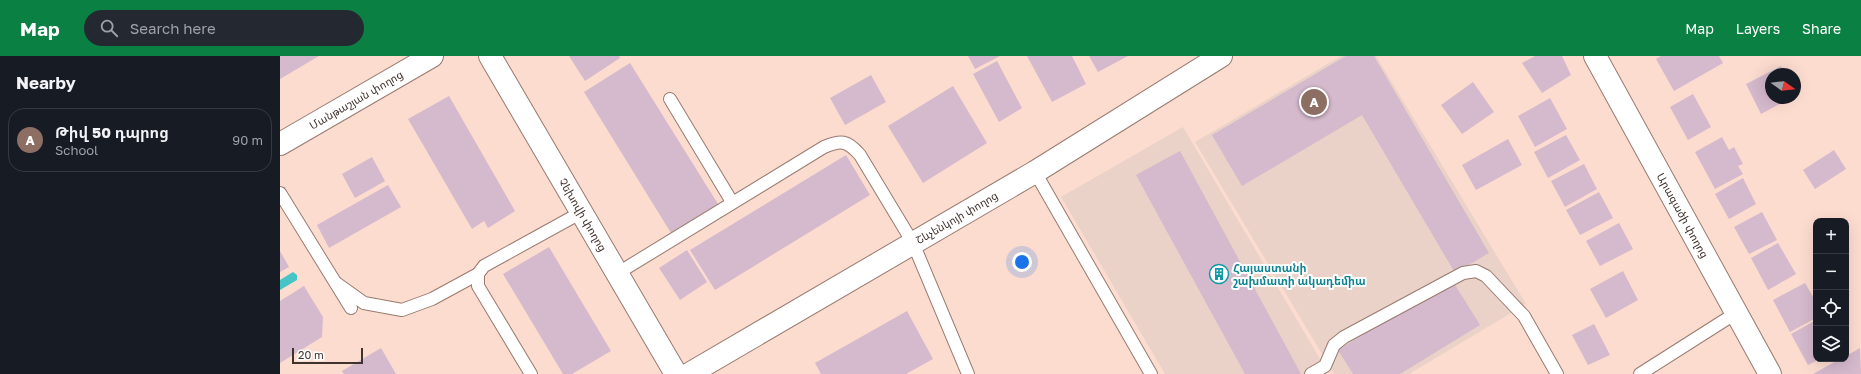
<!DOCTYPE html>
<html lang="en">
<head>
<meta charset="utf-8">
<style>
  body { margin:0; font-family:"Golos Text","Noto Sans Armenian",sans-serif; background:#242831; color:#f1f3f6 }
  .controls { position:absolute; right:12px; bottom:12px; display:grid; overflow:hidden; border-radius:8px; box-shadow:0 4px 16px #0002 }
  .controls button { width:36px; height:36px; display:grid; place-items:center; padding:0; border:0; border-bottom:1px solid #363941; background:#171b24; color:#f1f3f6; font:20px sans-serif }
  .compass { position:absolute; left:1485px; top:12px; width:36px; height:36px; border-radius:50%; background:#171b24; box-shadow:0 4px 16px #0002; rotate:105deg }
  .scale { position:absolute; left:12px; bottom:10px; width:71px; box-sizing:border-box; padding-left:4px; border:2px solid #40332e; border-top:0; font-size:11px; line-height:14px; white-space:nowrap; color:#40332e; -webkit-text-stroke:3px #fff; paint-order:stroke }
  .you { position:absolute; left:742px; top:206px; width:14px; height:14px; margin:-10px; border:3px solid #fff; border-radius:50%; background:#1a73e8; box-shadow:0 0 0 6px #1a73e833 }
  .badge { display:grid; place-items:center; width:26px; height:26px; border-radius:50%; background:#0b8043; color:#fff; font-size:13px; font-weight:700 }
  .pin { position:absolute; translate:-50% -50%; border:2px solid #fff; box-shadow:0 1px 4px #0006 }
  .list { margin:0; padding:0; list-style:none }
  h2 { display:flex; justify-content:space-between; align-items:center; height:52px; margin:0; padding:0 16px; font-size:17px }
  h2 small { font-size:13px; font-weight:400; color:#9ea1a6 }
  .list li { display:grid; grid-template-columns:26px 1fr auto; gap:12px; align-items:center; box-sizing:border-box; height:64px; margin:0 8px 8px; padding:0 8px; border:1px solid #363941; border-radius:16px }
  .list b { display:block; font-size:15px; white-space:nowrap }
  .list p { margin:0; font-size:13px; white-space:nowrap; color:#9ea1a6 }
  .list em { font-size:13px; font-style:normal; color:#9ea1a6 }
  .icon { flex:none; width:22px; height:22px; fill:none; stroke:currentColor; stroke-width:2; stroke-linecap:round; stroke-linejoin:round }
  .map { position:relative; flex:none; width:1581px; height:318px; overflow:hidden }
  header { display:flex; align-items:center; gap:24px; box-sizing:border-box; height:56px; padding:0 20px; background:#0b8043; color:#fff }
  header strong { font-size:19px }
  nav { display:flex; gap:22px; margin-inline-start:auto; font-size:14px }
  .search { width:280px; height:36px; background:#242831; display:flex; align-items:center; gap:10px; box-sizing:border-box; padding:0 14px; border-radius:22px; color:#9ea1a6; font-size:15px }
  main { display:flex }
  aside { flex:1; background:#171b24 }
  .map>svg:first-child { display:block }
</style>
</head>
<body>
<header>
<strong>Map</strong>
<div class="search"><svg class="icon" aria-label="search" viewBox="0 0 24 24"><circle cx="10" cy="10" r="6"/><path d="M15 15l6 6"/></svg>Search here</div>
<nav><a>Map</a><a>Layers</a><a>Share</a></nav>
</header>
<main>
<aside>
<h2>Nearby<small></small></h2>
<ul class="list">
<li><span class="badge" style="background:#8d6e63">A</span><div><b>Թիվ 50 դպրոց</b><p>School</p></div><em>90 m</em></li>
</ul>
</aside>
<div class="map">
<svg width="1581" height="318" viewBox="0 0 1581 318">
  <rect width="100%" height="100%" fill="#fddcd0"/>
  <g fill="#ead2c8">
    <polygon points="1061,0 1096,0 1246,248 1129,318 1054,318 915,86"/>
    <polygon points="903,71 1043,308 1025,318 885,318 781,141"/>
  </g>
  <polygon fill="#47c4c6" points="13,216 17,219 17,224 0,234 0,224"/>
  <g fill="#d5b9cc">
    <polygon points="0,0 39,0 0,23"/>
    <polygon points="289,0 339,0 340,2 305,25"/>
    <polygon points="688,0 720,0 695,13"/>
    <polygon points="747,0 792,0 806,28 772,46"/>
    <polygon points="809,0 848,0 818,16"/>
    <polygon points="1066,0 1094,0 1209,197 1175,217 1082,59 962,130 932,79"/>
    <polygon points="1255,0 1282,0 1291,19 1262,37 1242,7"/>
    <polygon points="1381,0 1439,0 1443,7 1394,35 1376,3"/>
    <polygon points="717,5 742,52 719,66 693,18"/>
    <polygon points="350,7 438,148 391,177 304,36"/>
    <polygon points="1501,10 1506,18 1491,18 1491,42 1511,42 1481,58 1466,28"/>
    <polygon points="591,19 606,46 565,69 550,42"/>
    <polygon points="1193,26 1214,56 1182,78 1161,49"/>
    <polygon points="673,30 707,87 643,127 608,70"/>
    <polygon points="1413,38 1431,71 1408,84 1390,51"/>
    <polygon points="169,40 235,155 208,172 204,165 192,173 128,63"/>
    <polygon points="1270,42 1287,73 1255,91 1238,60"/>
    <polygon points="1286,79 1300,104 1268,122 1254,96"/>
    <polygon points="1442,81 1449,94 1454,91 1463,108 1458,110 1463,118 1435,133 1415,96"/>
    <polygon points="1228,83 1242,109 1196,134 1182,109"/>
    <polygon points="1554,94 1566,113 1535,133 1523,114"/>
    <polygon points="900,95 1021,318 965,318 856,119"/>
    <polygon points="566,99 590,139 435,234 410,194"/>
    <polygon points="92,101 105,125 75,142 62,118"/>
    <polygon points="1304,108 1317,133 1285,151 1271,125"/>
    <polygon points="1463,122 1476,148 1449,163 1435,138"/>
    <polygon points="108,129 121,151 49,192 37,169"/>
    <polygon points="1319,136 1333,162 1300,179 1286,154"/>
    <polygon points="1482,156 1497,184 1469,198 1454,171"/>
    <polygon points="1339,167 1353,193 1320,210 1306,185"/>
    <polygon points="1498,187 1516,218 1488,234 1471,202"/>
    <polygon points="269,191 331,295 292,318 283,318 223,218"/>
    <polygon points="407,194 427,226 400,244 379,212"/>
    <polygon points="0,195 9,211 0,216"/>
    <polygon points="1343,215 1358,244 1326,262 1310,233"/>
    <polygon points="1172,224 1200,269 1120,318 1073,318 1058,294"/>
    <polygon points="1525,227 1536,246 1536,262 1510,276 1493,244"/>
    <polygon points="24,230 43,261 42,281 0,307 0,245"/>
    <polygon points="627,255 653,303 626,318 541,318 535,307"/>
    <polygon points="1536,264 1536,303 1540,303 1528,309 1511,278"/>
    <polygon points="1314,268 1330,299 1308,309 1292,279"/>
    <polygon points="101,292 116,318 64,318 62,315"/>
    <polygon points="1580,292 1581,318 1533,318 1560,303 1566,303 1566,300"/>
  </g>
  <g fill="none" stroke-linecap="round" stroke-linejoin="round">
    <defs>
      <g id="lane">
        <polyline points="390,43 452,146"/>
        <polyline points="755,116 871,318"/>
        <polyline points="0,137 71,252"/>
        <path d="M338,217L544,91C561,84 567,84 580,99L633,187L688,318"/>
        <polyline points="56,227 84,247 122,254 152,243 198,218"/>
        <polyline points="251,318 198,230 198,218 204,210 302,156"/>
        <polyline points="1031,318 1045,310 1054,289 1064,281 1183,217 1196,215 1206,220 1244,260 1277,318"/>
        <polyline points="1360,318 1456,257"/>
      </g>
      <g id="secondary">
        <path id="s1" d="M210,0L396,318"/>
        <path id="s2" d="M1315,0L1490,318"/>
        <path id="s3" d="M0,88L152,0"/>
        <path id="s4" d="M409,318L755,116L941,0"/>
      </g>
    </defs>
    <use href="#lane" stroke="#987a6f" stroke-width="14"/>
    <use href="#secondary" stroke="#987a6f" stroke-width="24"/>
    <use href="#lane" stroke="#fff" stroke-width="12"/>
    <use href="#secondary" stroke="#fff" stroke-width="22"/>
  </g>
  <defs>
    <symbol id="building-ring" viewBox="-11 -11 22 22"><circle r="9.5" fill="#fff" stroke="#0f9aa8" stroke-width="1.5"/><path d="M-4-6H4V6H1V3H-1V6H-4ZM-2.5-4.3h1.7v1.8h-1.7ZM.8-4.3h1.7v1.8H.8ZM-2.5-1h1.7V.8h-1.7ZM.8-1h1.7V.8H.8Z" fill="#0f9aa8"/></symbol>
  </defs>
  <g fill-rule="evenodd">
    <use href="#building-ring" x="928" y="207" width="22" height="22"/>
  </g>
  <g text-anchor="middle" stroke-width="4" stroke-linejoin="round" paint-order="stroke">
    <g font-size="11" fill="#40332e" stroke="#fff">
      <text dy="4" stroke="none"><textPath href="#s3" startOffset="88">Մանթաշյան փողոց</textPath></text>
      <text dy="4" stroke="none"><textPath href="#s1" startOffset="184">Չեխովի փողոց</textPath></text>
      <text dy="4" stroke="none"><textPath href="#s2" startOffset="182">Արագածի փողոց</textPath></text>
      <text dy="4" stroke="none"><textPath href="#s4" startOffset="310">Շևչենկոյի փողոց</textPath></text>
    </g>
    <g font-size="11" font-weight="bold" fill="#0d838f" stroke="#fff" text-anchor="start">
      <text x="953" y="216">Հայաստանի<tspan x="953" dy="13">շախմատի ակադեմիա</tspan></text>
    </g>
  </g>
</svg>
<div class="controls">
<button>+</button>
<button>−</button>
<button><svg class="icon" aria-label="locate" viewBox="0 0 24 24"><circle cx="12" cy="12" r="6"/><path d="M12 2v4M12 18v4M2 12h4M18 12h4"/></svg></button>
<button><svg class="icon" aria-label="layers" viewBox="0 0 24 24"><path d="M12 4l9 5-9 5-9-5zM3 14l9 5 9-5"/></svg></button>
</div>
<svg class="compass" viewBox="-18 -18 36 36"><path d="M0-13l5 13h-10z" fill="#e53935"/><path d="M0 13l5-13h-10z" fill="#9ea1a6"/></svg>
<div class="scale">20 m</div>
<div class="you"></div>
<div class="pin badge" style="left:1034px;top:46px;background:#8d6e63">A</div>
</div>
</main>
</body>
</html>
